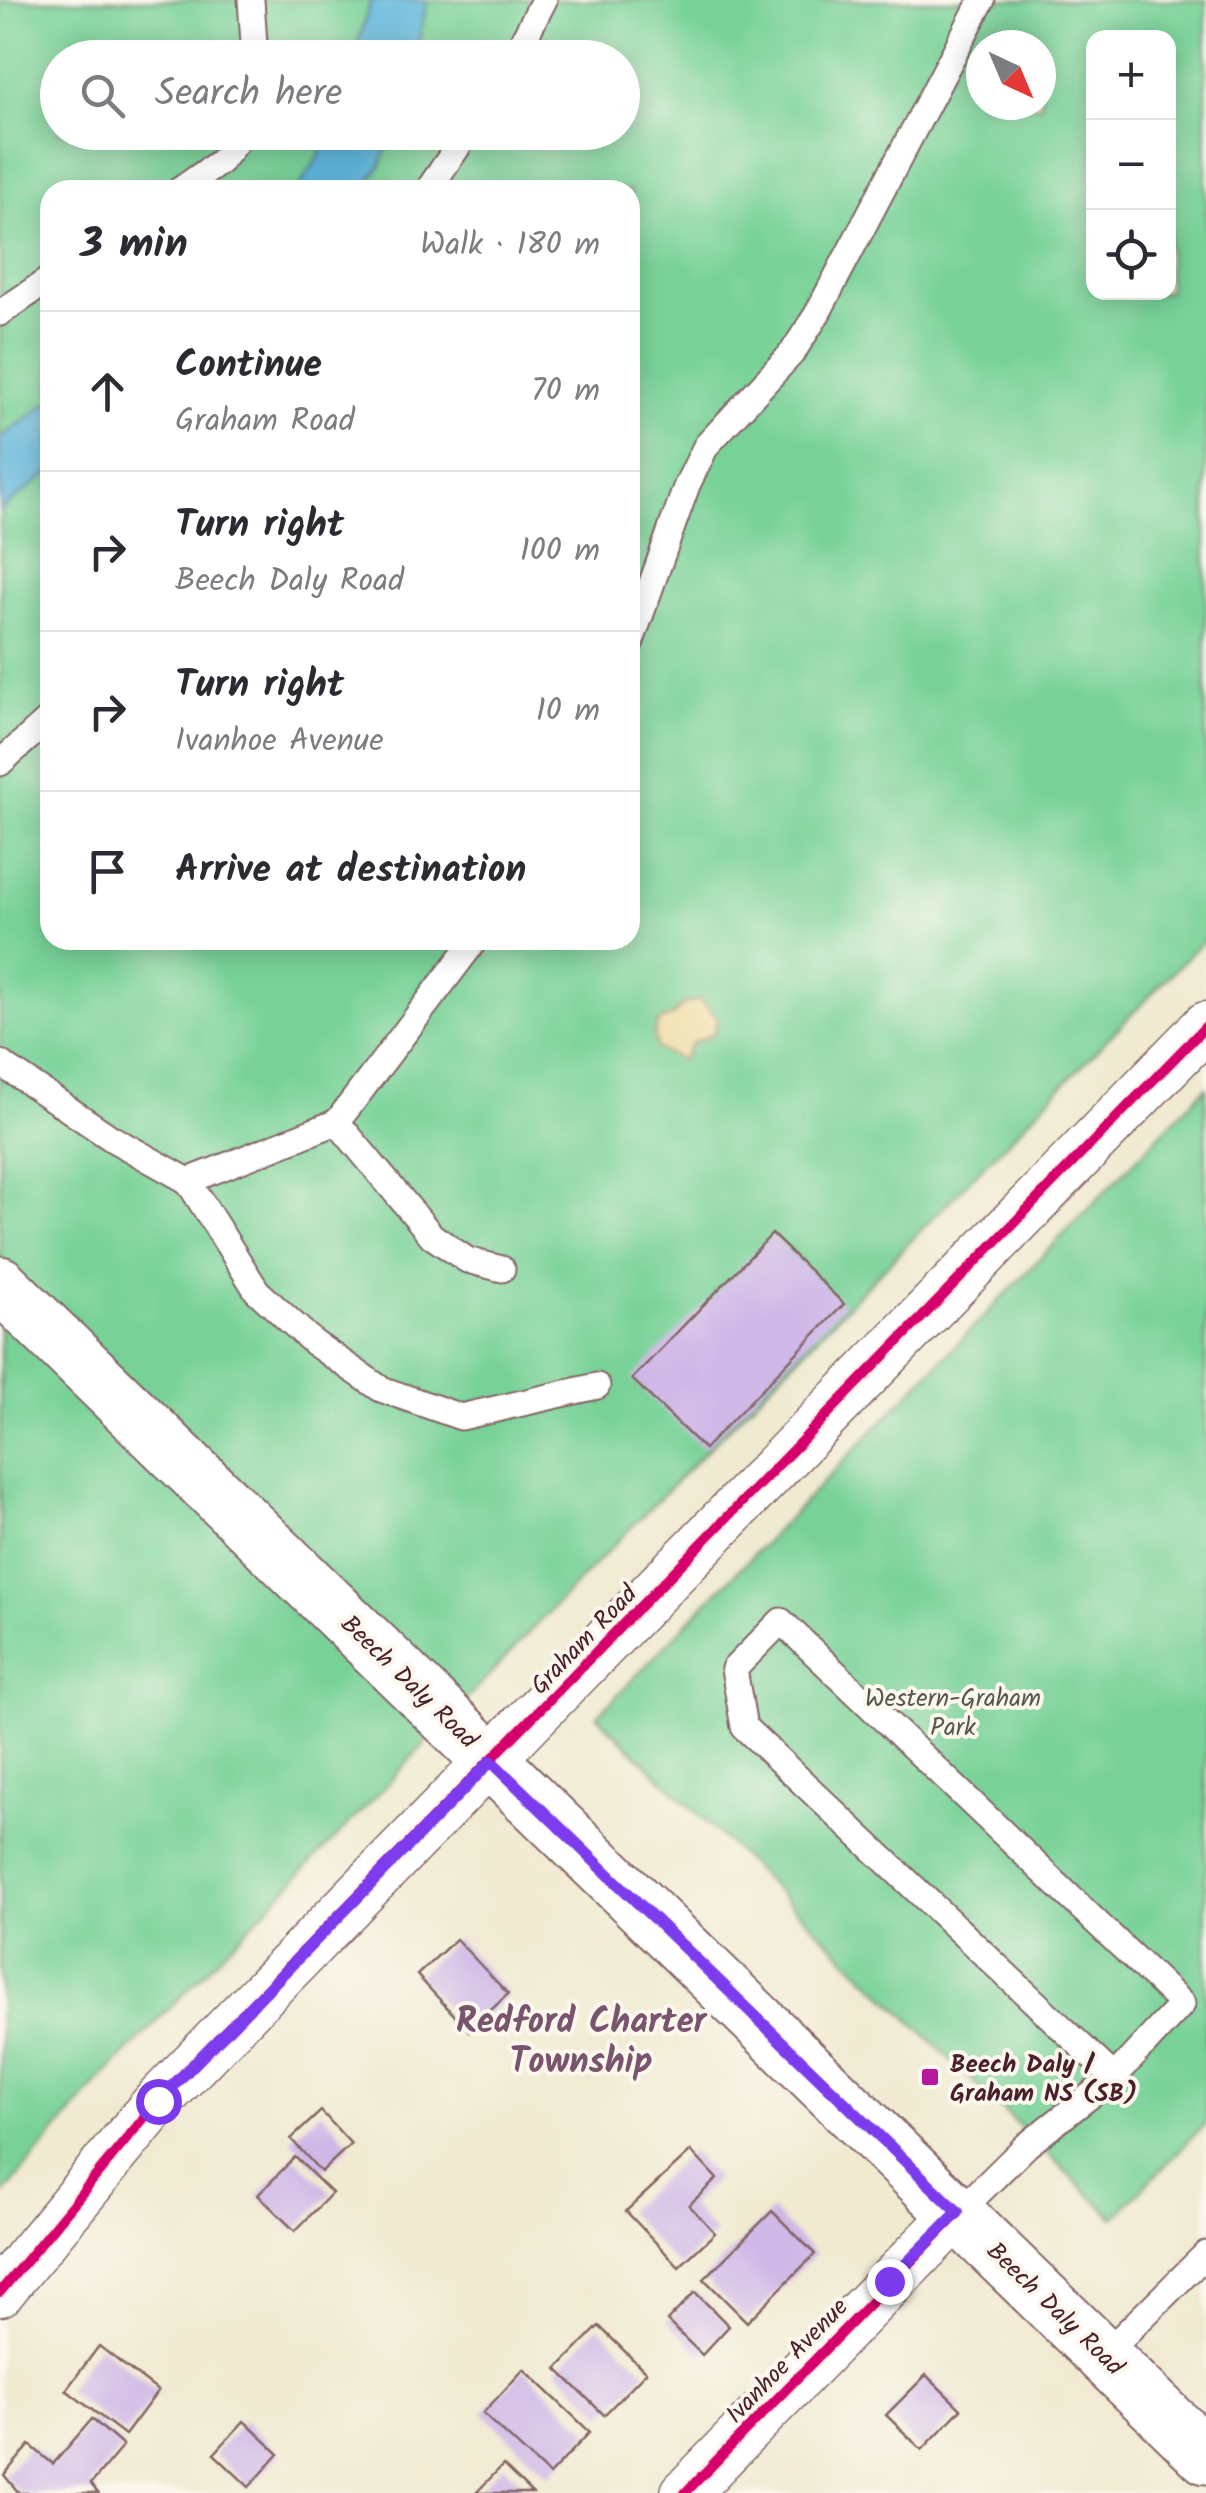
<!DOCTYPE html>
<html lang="en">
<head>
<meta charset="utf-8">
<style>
  body { margin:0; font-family:Kalam,sans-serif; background:#f2f2f3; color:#2b2b33 }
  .controls { position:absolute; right:30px; top:30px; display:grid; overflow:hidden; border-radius:20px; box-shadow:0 5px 25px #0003 }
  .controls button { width:90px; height:90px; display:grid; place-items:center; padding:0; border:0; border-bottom:2px solid #e1e1e2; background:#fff; color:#2b2b33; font:50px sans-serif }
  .compass { position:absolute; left:966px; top:30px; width:90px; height:90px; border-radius:50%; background:#fff; box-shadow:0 5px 25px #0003; rotate:136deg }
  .stop { position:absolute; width:30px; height:30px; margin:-22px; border:8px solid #7c3aed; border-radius:50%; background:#fff }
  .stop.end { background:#7c3aed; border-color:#fff; box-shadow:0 2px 10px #0008 }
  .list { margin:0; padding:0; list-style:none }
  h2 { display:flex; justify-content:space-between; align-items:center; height:130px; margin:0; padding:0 40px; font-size:42px }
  h2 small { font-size:32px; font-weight:400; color:#7c7c81 }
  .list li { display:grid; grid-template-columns:65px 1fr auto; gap:30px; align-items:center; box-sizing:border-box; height:160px; padding:0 40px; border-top:2px solid #e1e1e2 }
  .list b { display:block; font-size:38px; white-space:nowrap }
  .list p { margin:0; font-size:32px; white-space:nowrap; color:#7c7c81 }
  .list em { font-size:32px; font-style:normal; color:#7c7c81 }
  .icon { flex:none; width:55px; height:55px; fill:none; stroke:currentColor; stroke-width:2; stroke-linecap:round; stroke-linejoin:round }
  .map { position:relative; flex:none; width:1206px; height:2493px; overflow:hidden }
  .search { position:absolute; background:#fff; box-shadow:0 5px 25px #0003; left:40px; top:40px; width:600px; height:110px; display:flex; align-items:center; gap:25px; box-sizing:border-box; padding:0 35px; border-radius:55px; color:#7c7c81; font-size:38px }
  .panel { position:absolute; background:#fff; box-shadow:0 5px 25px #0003; left:40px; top:180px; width:600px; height:770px; border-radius:30px }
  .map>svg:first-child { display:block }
</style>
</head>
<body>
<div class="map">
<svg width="1206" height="2493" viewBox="0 0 1206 2493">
  <rect width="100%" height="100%" fill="#fbf7ec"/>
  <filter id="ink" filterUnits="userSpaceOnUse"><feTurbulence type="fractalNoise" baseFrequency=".01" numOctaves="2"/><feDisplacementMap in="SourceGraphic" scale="20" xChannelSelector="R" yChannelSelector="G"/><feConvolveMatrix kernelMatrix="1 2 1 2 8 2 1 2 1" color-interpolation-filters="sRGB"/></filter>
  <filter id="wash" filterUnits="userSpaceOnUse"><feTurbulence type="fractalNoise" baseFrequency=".0048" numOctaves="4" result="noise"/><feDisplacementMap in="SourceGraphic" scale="40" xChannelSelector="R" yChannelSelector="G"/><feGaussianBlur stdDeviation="2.25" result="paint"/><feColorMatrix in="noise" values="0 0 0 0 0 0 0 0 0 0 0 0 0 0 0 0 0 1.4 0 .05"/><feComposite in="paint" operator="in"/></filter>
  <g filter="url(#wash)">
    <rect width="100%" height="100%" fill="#f0ead1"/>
    <g fill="#78d298" stroke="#617862" stroke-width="2.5" fill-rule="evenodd">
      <path d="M0,0H1206V938L531,1630L380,1792L100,2080L0,2198ZM1094,38H1168V292H1094ZM981,45H1041V105H981ZM58,58H622V132H58ZM50,190H630V940H50Z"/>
      <polygon points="1206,1087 1206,2123 1114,2218 597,1716"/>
    </g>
    <polygon fill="#eeda9e" stroke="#9c7c64" stroke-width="2.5" points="700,1000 718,1018 713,1034 692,1043 682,1060 657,1049 654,1034 658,1022 673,1016 682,1005"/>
    <g fill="#5eb6db" stroke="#546a83" stroke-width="2.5">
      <polygon points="371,0 427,0 416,57 354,57"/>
      <polygon points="328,133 393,133 380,167 362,190 297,190 320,155"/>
      <polygon points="50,401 50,472 0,511 0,438"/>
    </g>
    <g id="blocks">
      <g fill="#cfb7e7">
        <polygon points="772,1234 844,1304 704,1449 632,1379"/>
        <polygon points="456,1939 508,1994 469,2031 417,1975"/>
        <polygon points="321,2111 351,2144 321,2172 291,2139"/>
        <polygon points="691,2151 717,2179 689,2205 715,2233 679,2267 626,2211"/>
        <polygon points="295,2157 332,2193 295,2231 258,2195"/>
        <polygon points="772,2211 815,2254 747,2322 704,2279"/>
        <polygon points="695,2292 729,2326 702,2355 667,2321"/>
        <polygon points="599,2326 646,2372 604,2415 557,2369"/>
        <polygon points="99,2346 158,2391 125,2435 66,2390"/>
        <polygon points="524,2369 590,2432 549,2475 483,2413"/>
        <polygon points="926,2375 961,2409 922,2450 886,2415"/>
        <polygon points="92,2419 123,2446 91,2484 98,2493 19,2493 4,2475 30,2445 53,2464"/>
        <polygon points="244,2421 279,2454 249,2487 214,2454"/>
        <polygon points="503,2465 532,2493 476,2493"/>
      </g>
    </g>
  </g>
  <g filter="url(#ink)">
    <use href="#blocks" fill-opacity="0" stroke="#846665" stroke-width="2.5"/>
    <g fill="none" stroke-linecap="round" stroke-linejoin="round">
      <defs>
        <g id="lane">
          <polyline points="251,0 255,58"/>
          <polyline points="514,58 544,0"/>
          <polyline points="180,190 220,162 244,132"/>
          <polyline points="428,190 468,132"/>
          <polyline points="0,313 50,279"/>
          <polyline points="630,644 687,485 706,446 792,353 816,316 982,0"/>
          <polyline points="0,763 50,718"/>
          <polyline points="0,1063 111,1138 188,1181 337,1122 475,940"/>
          <polyline points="337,1122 432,1236 467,1260 502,1269"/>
          <polyline points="188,1181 257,1291 314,1343 381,1389 461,1417 597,1386"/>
          <polyline points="958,2213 1027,2145 1114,2077 1182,2004 781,1621 734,1669 744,1727 1114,2077"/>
          <polyline points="1104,2355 1206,2254"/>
        </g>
        <g id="street">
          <polyline points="0,2292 158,2101 1206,1026"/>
          <polyline points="685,2493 958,2213"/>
        </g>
        <polyline id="secondary" points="0,1284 1206,2456"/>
      </defs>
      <use href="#lane" stroke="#846665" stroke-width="29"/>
      <use href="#street" stroke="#846665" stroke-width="51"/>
      <use href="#secondary" stroke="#846665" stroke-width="59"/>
      <use href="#lane" stroke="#fff" stroke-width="25"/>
      <use href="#street" stroke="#fff" stroke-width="48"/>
      <use href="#secondary" stroke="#fff" stroke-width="55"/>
      <defs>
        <g id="cycleway">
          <polyline points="0,2292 158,2101 1206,1026"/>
          <polyline points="685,2493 958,2213"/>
        </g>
      </defs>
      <use href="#cycleway" stroke="#fbf7ec" stroke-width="16"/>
      <use href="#cycleway" stroke="#d6006c" stroke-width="10"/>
    </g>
  </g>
  <g fill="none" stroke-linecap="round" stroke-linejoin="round" filter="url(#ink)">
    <polyline stroke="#7c3aed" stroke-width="12" points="158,2101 491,1761 958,2212 889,2281"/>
  </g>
  <rect fill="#b5179e" stroke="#fbf7ec" stroke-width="4" x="920" y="2067" width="20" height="20" rx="5"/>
  <g text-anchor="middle" stroke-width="8" stroke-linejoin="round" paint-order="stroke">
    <g font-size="25" fill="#4a1f2b" stroke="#fbf7ec">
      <text transform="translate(583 1639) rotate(-46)" y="9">Graham Road</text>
      <text transform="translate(410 1681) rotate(44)" y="9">Beech Daly Road</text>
      <text transform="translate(1056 2308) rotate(44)" y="9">Beech Daly Road</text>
      <text transform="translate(786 2360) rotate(-46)" y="9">Ivanhoe Avenue</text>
    </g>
    <g font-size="25" fill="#58554c" stroke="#fbf7ec">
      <text x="953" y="1706">Western-Graham<tspan x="953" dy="29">Park</tspan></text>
    </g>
    <g font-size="25" font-weight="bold" fill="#4a1f2b" stroke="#fbf7ec" text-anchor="start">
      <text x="950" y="2072">Beech Daly /<tspan x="950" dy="29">Graham NS (SB)</tspan></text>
    </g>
    <g font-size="35" font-weight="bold" fill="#79546d" stroke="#fbf7ec">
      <text x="581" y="2032">Redford Charter<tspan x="581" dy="40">Township</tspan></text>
    </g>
  </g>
</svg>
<div class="controls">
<button>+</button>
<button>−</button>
<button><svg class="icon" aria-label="locate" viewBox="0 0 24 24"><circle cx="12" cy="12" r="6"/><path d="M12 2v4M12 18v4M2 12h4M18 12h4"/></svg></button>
</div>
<svg class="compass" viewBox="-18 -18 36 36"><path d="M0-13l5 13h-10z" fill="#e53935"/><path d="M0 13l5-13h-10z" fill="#7c7c81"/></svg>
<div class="stop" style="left:158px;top:2101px"></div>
<div class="stop end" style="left:889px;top:2281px"></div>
<div class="search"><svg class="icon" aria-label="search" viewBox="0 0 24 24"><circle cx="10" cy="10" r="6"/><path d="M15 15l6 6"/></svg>Search here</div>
<section class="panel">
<h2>3 min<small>Walk · 180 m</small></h2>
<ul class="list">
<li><svg class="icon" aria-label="ahead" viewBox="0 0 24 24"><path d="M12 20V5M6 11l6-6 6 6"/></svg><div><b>Continue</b><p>Graham Road</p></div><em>70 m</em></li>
<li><svg class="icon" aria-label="right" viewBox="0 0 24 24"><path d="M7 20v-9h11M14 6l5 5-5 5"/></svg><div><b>Turn right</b><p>Beech Daly Road</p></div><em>100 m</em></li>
<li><svg class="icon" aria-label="right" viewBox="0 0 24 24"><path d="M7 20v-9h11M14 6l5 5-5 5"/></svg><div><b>Turn right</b><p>Ivanhoe Avenue</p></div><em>10 m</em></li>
<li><svg class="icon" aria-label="arrive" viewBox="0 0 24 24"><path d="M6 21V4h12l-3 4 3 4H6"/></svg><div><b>Arrive at destination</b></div></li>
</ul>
</section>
</div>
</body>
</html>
